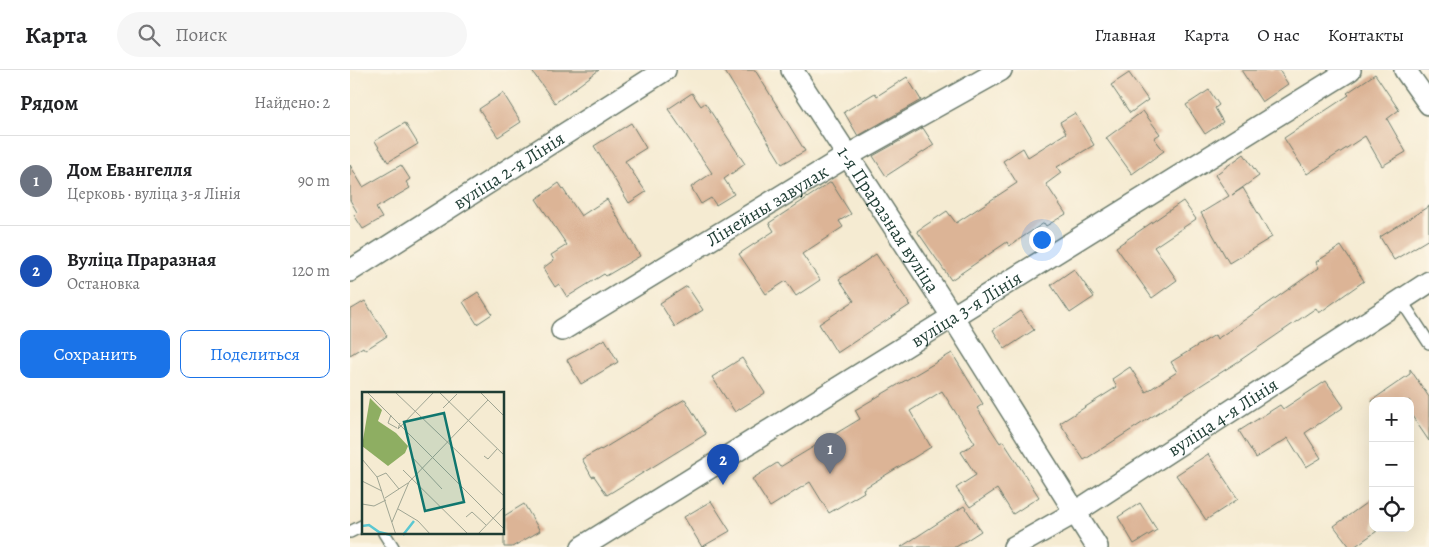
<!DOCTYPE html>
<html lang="ru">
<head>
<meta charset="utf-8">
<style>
  body { margin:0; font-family:Alegreya,serif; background:#f6f6f6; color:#202124 }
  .controls { position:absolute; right:15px; bottom:15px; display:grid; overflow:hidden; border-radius:10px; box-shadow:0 5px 20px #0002 }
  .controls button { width:45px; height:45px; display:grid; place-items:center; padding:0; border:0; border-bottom:1px solid #e0e0e0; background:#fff; color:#202124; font:25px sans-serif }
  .you { position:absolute; left:691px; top:169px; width:18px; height:18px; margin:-12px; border:4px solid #fff; border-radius:50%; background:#1a73e8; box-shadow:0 0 0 8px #1a73e833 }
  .badge { display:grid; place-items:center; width:32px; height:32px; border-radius:50%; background:#1a73e8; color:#fff; font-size:16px; font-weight:700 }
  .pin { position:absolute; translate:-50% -41px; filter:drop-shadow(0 1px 2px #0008) }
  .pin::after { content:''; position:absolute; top:26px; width:18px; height:15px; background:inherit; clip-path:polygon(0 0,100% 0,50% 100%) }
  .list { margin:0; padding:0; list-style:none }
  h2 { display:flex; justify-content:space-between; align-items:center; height:65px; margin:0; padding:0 20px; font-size:21px }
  h2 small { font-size:16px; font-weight:400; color:#757577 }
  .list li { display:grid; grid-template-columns:32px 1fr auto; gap:15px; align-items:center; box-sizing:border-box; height:90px; padding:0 20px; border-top:1px solid #e0e0e0 }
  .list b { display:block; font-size:19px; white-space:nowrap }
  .list p { margin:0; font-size:16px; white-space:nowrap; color:#757577 }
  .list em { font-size:16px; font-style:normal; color:#757577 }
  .actions { display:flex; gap:10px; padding:15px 20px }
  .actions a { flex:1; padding:11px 0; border:1px solid #1a73e8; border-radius:10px; text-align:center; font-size:18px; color:#1a73e8 }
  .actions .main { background:#1a73e8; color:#fff }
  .icon { flex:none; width:28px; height:28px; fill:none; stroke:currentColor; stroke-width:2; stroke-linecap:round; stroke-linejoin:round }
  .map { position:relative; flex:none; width:1079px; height:477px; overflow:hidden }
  header { display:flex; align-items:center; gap:30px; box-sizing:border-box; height:70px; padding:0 25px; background:#fff; border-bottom:1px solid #e0e0e0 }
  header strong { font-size:24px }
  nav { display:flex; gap:28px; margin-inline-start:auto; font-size:18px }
  .search { width:350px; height:45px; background:#f6f6f6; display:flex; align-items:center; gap:12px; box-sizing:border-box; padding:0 18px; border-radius:28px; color:#757577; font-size:19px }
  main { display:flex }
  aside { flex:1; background:#fff }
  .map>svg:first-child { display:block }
</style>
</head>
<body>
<header>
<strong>Карта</strong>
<div class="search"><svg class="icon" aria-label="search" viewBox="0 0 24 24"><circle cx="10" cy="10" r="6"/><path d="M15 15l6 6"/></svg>Поиск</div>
<nav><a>Главная</a><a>Карта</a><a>О нас</a><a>Контакты</a></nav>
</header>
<main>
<aside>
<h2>Рядом<small>Найдено: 2</small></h2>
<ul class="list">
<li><span class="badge" style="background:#6b7280">1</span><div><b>Дом Евангелля</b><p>Церковь · вуліца 3-я Лінія</p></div><em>90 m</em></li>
<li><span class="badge" style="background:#1a4fb4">2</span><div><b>Вуліца Праразная</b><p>Остановка</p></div><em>120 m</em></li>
</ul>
<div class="actions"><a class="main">Сохранить</a><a>Поделиться</a></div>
</aside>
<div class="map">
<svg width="1079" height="477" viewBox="0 0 1079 477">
  <rect width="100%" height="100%" fill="#fcf5e5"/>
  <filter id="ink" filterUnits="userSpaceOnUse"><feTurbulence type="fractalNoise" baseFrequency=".02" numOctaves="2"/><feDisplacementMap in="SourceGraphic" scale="10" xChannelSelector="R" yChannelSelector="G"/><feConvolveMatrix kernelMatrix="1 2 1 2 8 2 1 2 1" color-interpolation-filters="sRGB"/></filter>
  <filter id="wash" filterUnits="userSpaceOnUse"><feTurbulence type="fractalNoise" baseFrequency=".0096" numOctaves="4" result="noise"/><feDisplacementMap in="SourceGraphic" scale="20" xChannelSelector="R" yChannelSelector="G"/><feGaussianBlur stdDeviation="1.12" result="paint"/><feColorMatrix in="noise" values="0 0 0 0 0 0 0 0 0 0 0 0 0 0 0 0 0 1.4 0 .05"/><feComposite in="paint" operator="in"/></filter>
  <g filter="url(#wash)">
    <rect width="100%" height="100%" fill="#f5ebd2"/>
    <g id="blocks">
      <g fill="#dcb496">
        <polygon points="181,0 249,0 205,33"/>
        <polygon points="374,0 405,0 455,81 432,94"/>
        <polygon points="891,0 929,0 938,14 912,32"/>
        <polygon points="779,3 798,30 780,43 761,15"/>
        <polygon points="1025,4 1049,40 1037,49 1056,82 1032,96 1015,66 957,104 934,68 999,25 997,23"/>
        <polygon points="557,7 571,30 508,66 494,42 525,23 527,26"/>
        <polygon points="859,20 869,35 865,38 873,52 855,64 836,35"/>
        <polygon points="153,23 171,52 148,67 129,39"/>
        <polygon points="342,23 351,36 355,33 395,94 374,109 384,124 366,135 361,128 351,134 341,117 362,103 318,39"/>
        <polygon points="793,41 810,64 804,68 814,81 782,104 756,68"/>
        <polygon points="725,43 744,75 707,97 711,103 696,114 716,144 696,156 694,153 659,176 657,172 601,210 567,161 597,141 606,153 667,113 653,91 673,78 678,87 716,63 710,52"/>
        <polygon points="55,53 68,74 38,92 25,71"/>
        <polygon points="281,53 296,78 275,91 296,122 279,133 244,76"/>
        <polygon points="573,58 584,75 536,106 523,86"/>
        <polygon points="894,84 909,106 882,125 893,118 922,167 879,193 851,143 879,126 865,105"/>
        <polygon points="0,95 13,117 51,95 60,109 56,112 60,118 26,138 32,148 13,159 4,145 7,142 0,130"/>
        <polygon points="481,112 501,144 489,151 493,157 452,184 470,210 446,226 436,211 416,224 389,184 424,161 419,153"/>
        <polygon points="209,113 231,146 257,129 290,186 256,206 254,204 217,227 209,214 205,217 193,198 204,190 201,185 217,175 186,129"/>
        <polygon points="833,131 846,149 804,177 827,210 802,228 766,177"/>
        <polygon points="1079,136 1079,169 1044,190 1030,167"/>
        <polygon points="991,176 1014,211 969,243 966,238 889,291 734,390 710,353 767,317 762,309 780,297 796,322 827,302 821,292 865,265 867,269 969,198 966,192"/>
        <polygon points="526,184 560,235 487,283 469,254 504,231 489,209"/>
        <polygon points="724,199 744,227 720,243 701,215"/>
        <polygon points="337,216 353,240 325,257 310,233"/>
        <polygon points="128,222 142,244 127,254 113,232"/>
        <polygon points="15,231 37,266 15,280 13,277 0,285 0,240"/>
        <polygon points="671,241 684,260 655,279 643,260"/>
        <polygon points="255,269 268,292 231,314 217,290"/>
        <polygon points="602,283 633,334 627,338 650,373 653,371 689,427 663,444 647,419 620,437 606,418 626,405 611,382 625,373 592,321 560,341 581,377 513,419 514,422 479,443 460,412 420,437 402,409 427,393 430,397 510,349 505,340"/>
        <polygon points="392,288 415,323 385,342 362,307"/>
        <polygon points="1060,299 1079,327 1079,371 1060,343 1060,331 1021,331 1060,304"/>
        <polygon points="976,311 994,337 955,363 971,388 956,397 938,368 906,388 889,361 930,335 933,339"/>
        <polygon points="335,329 356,364 257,425 244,406 242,407 232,389 250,379 251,380"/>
        <polygon points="858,384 888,429 856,450 826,405"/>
        <polygon points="1023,428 1023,458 1027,461 1004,477 1000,477 984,456"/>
        <polygon points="361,431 380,461 352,477 334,447"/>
        <polygon points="790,433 807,460 784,474 768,447"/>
        <polygon points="174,434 190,461 162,477 154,477 154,446"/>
        <polygon points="614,436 631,461 606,477 551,477"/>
      </g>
    </g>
  </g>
  <g filter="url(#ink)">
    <use href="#blocks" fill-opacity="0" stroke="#6a7a6b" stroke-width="1"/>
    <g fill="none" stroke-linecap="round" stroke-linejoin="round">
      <defs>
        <g id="service">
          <polyline points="1051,230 1079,273"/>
          <polyline points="0,462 14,455"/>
          <polyline points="34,463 43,477"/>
        </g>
        <g id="minor">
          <path id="s1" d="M442,0L602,246L747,477"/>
          <polyline points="1055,0 1079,34"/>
          <path id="s2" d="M0,201L315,0"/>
          <path id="s3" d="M212,260L497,86L651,0"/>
          <path id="s4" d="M232,477L1000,0"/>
          <path id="s5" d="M664,477L724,443L1079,212"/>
        </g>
      </defs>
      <use href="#service" stroke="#6a7a6b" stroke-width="14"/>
      <use href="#minor" stroke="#6a7a6b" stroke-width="24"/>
      <use href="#service" stroke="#fff" stroke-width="11"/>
      <use href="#minor" stroke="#fff" stroke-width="21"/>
    </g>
  </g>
  <g text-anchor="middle" stroke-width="5" stroke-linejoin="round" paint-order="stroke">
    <g font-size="19" fill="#1f3d34" stroke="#fcf5e5">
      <text dy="7" stroke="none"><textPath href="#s2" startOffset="188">вуліца 2-я Лінія</textPath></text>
      <text dy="7" stroke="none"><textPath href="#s3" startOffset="240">Лінейны завулак</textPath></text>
      <text dy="7" stroke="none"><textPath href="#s1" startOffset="178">1-я Праразная вуліца</textPath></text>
      <text dy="7" stroke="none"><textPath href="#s4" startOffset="452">вуліца 3-я Лінія</textPath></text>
      <text dy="7" stroke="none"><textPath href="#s5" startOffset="246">вуліца 4-я Лінія</textPath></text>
    </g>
  </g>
  <g transform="translate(12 322)">
    <rect width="142" height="142" fill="#f5ebd2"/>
    <path d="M8,6L20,18L16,29L34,41L46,54L43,61L26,74L0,54Z" fill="#8eae62"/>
    <path fill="none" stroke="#5ac7d1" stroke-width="2.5" d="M0,134L7,133L17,140L29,143M41,143L52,129"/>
    <path fill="none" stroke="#9fa593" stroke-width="1" d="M5,0L143,138M33,0L143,105M77,0L143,64M118,0L143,25M81,16L95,2M29,23L26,31L35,36M38,31L36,37L72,0M49,64L80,97M122,64L126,67L135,57M0,67L15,85L34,143M41,78L107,143M15,85L24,81L37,97M0,89L20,99M23,106L46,91M0,112L12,114L24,108M36,117L56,129L69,143M104,125L110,120L124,133M30,130L47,90L126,8M115,143L143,114"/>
    <path fill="#0f766e" fill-opacity="0.15" stroke="#0f766e" stroke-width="2.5" d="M82,21L102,110L63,119L42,30Z"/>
    <rect width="142" height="142" fill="none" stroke="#1f3d34" stroke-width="2.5"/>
  </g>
</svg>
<div class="controls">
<button>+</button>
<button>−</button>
<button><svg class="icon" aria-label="locate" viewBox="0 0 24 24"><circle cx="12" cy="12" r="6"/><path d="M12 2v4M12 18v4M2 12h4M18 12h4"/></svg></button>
</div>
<div class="you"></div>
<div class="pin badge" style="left:480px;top:404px;background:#6b7280">1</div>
<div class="pin badge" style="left:373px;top:415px;background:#1a4fb4">2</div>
</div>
</main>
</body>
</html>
